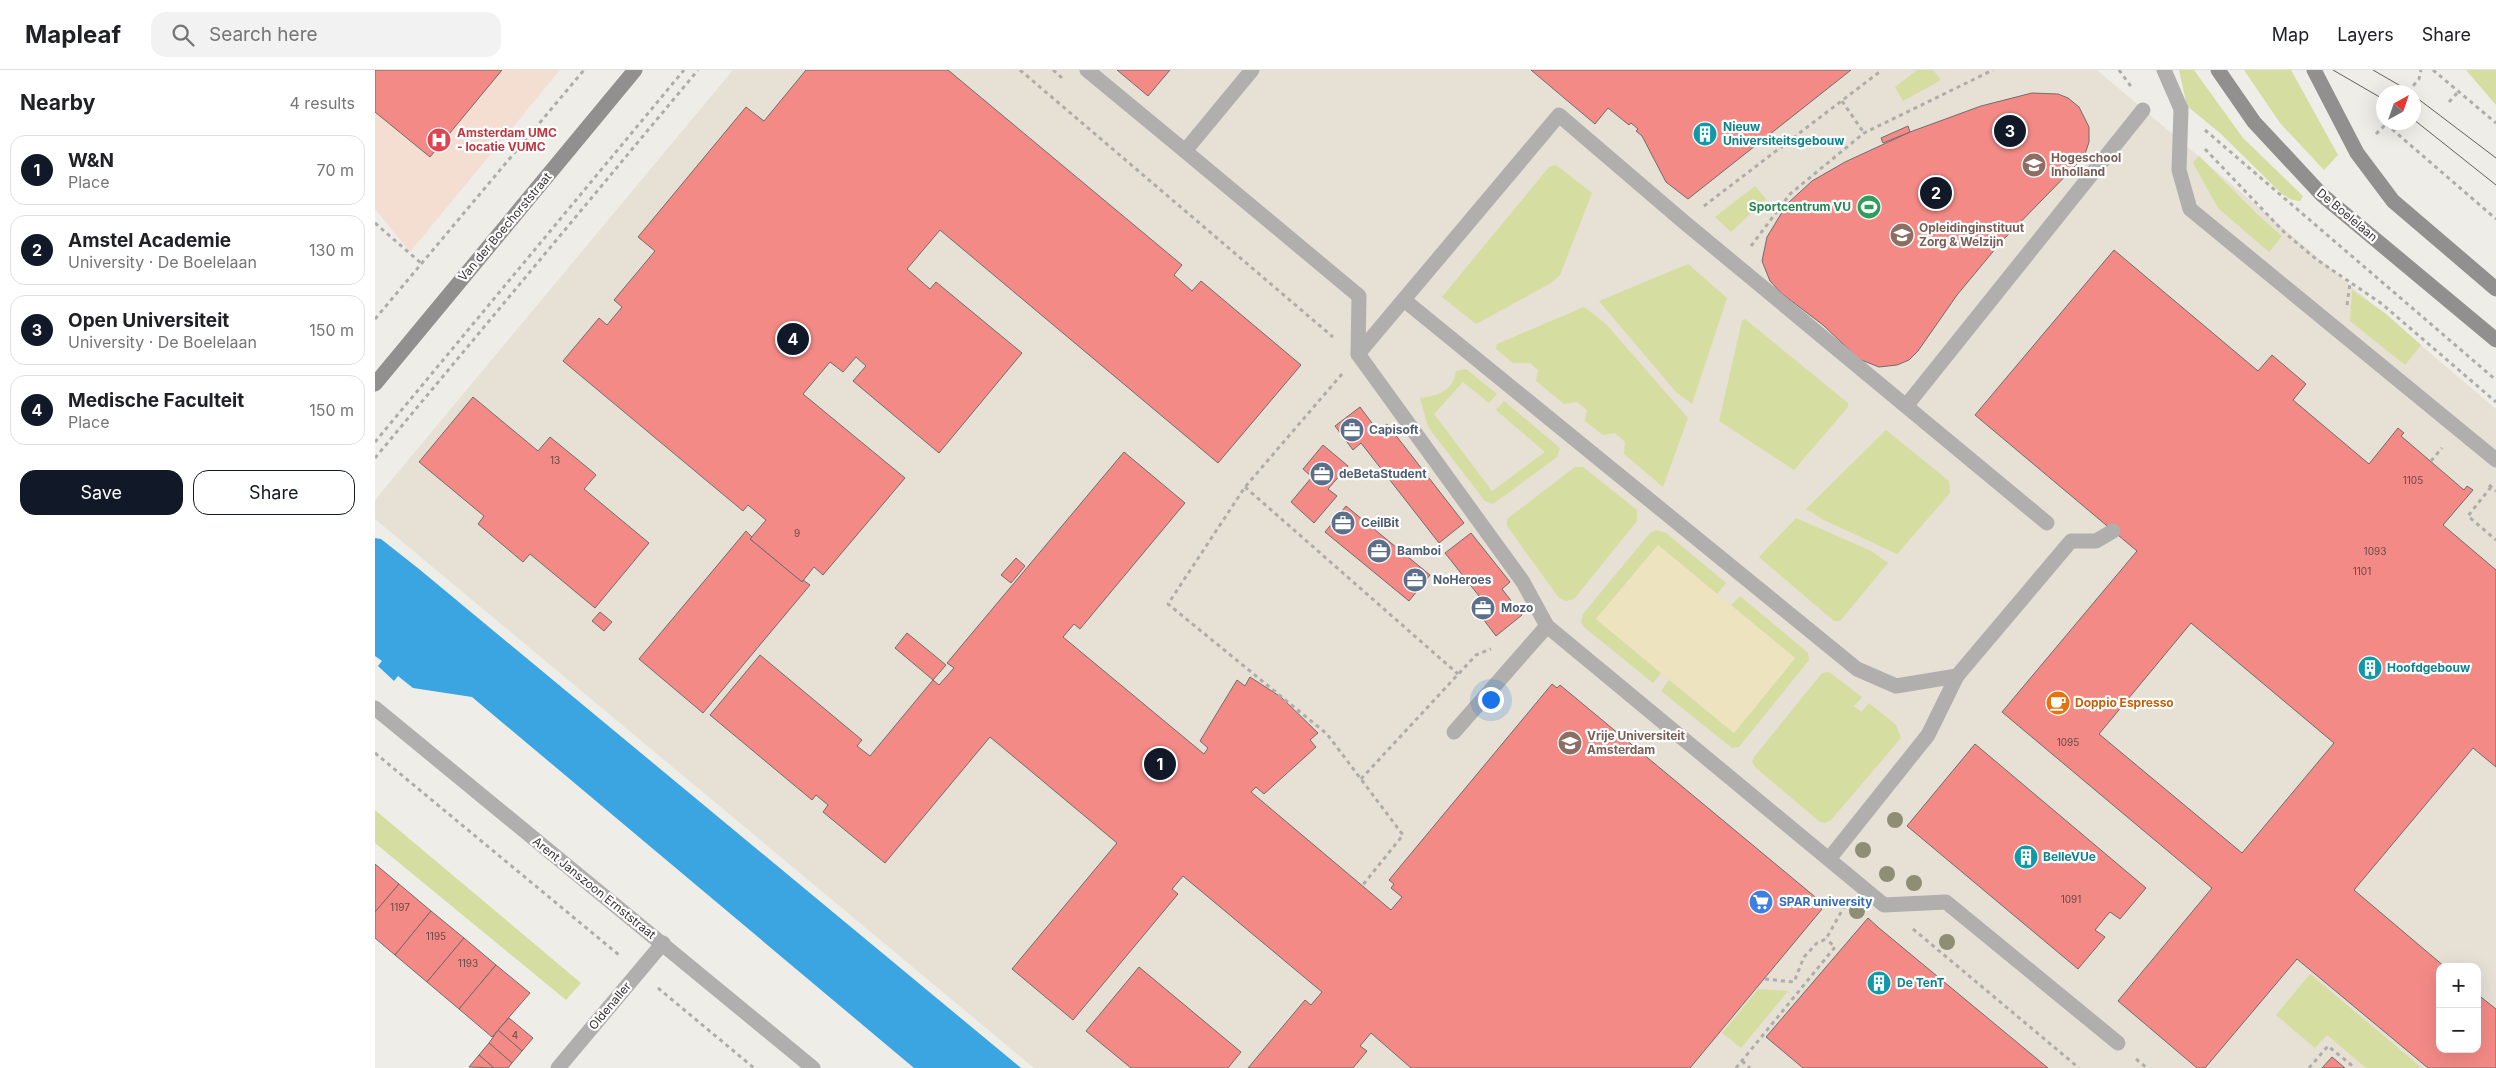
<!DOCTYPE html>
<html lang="en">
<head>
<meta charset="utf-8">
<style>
  body { margin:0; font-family:Inter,sans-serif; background:#f2f2f2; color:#202124 }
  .controls { position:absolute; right:15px; bottom:15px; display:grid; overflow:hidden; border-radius:10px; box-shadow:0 5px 20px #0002 }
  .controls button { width:45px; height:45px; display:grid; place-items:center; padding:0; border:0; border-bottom:1px solid #e0e0e0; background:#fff; color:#202124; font:25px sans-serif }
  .compass { position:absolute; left:2001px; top:15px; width:45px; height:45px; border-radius:50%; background:#fff; box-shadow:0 5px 20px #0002; rotate:40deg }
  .you { position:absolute; left:1115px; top:629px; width:18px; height:18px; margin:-12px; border:4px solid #fff; border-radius:50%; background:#1a73e8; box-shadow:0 0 0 8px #1a73e833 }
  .badge { display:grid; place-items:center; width:32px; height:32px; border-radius:50%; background:#111827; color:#fff; font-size:16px; font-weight:700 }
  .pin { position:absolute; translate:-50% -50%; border:2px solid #fff; box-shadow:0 1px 5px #0006 }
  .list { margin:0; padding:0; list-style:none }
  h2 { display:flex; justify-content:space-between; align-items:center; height:65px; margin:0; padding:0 20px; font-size:21px }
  h2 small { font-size:16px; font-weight:400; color:#757577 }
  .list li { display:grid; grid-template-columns:32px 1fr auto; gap:15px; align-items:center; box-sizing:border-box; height:70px; margin:0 10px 10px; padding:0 10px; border:1px solid #e0e0e0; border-radius:15px }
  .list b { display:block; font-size:19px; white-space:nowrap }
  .list p { margin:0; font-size:16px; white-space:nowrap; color:#757577 }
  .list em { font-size:16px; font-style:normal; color:#757577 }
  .actions { display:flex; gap:10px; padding:15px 20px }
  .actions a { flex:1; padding:11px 0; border:1px solid #111827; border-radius:15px; text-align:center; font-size:18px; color:#111827 }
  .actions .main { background:#111827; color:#fff }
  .icon { flex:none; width:28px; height:28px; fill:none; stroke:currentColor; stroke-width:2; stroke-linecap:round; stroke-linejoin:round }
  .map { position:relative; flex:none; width:2121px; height:998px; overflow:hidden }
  header { display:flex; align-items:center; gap:30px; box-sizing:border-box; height:70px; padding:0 25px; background:#fff; border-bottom:1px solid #e0e0e0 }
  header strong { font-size:24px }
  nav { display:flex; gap:28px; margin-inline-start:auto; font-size:18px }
  .search { width:350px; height:45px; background:#f2f2f2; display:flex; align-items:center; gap:12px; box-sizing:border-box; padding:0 18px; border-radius:15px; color:#757577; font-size:19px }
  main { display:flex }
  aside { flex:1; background:#fff }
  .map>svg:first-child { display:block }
</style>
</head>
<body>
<header>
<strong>Mapleaf</strong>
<div class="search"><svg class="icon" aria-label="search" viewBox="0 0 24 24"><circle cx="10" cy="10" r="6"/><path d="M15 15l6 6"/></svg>Search here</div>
<nav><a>Map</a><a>Layers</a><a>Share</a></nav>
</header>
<main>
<aside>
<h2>Nearby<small>4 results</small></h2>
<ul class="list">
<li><span class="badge">1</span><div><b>W&amp;N</b><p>Place</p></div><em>70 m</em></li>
<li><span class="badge">2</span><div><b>Amstel Academie</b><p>University · De Boelelaan</p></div><em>130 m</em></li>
<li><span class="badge">3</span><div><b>Open Universiteit</b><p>University · De Boelelaan</p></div><em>150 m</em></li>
<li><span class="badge">4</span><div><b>Medische Faculteit</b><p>Place</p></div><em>150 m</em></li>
</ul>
<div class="actions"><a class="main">Save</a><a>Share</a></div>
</aside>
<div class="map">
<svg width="2121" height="998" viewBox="0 0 2121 998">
  <rect width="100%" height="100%" fill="#efede8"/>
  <path fill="#e6e0d5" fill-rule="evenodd" d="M358,0H1722L2121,339V998H659L0,449V430ZM2065,897H2102V979H2065Z"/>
  <polygon fill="#f4ded1" points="0,0 185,0 35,182 0,139"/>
  <g fill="#d6dda0">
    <polygon points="1542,0 1558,0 1566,10 1528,31 1520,17"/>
    <polygon points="1804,0 1819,0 1868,68 1928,126 1925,131 1917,130 1907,124 1845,63 1812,36"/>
    <polygon points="1869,0 1916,0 1963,85 1949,100 1905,53"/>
    <polygon points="2091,0 2121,0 2121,35"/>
    <polygon points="1824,86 1883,145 1907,166 1894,182 1843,138 1818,93"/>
    <polygon points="1181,95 1217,123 1185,205 1176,213 1101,254 1067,227 1174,97"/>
    <polygon points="1380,116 1391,129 1356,162 1340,147"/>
    <polygon points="1313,194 1352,228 1317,334 1301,322 1224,231"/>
    <polygon points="1977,220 2010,243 2046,275 2030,295 1975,251"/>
    <polygon points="1209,237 1231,254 1313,348 1288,417 1249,384 1250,372 1240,363 1228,365 1210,351 1212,340 1202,332 1189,334 1161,311 1163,300 1155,293 1138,293 1121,279 1122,274"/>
    <polygon points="1370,249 1473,333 1473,337 1419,400 1344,351 1367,251"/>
    <path d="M1091,299L1122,324L1114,333L1088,312L1059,344L1117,421L1170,382L1121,340L1129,331L1185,378L1182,387L1118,434L1110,431L1053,357L1045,328C1063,326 1078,321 1081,301Z"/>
    <polygon points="1511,360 1574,411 1575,423 1522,484 1447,449 1431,439"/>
    <polygon points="1200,397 1208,397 1262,440 1262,451 1199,529 1191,531 1184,528 1132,456 1132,449"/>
    <polygon points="1421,448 1496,481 1513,493 1465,551 1459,551 1384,487"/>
    <polygon points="1281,460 1291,463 1351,513 1342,524 1283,475 1221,549 1286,603 1278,613 1209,557 1206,552 1208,544 1275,463"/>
    <polygon points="1365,526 1433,583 1434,590 1364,677 1357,678 1286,621 1294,610 1359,663 1420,588 1356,535"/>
    <polygon points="1454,602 1487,627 1479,636 1486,642 1494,633 1521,655 1526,668 1456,750 1450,753 1445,752 1381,698 1377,692 1379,687 1447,603"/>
    <polygon points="0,740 206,913 191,930 0,773"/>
    <polygon points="1935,904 2047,998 1991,998 1952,965 1940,978 1901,945"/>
    <polygon points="1383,919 1413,921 1366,978 1347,963"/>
  </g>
  <polygon fill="#ede3be" points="1283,475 1420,588 1359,663 1221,549"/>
  <polygon fill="#3aa5e1" points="0,468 6,469 44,499 646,998 539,998 97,627 38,618 23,606 19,611 3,596 7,591 0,586"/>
  <g fill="#f48a86" stroke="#716c6b" fill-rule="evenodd">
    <polygon points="0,0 127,0 55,87 0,42"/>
    <polygon points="431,0 573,0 807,195 799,205 817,221 826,211 926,295 843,393 565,160 532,199 555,219 561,212 647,283 564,383 478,311 491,296 481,287 468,302 455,292 428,324 530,408 448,505 439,497 427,512 375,469 391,450 373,435 368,441 188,291 224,248 232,255 247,237 239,230 280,181 263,167 371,37 389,51"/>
    <polygon points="742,0 795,0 773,26"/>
    <polygon points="1156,0 1476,0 1313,129 1291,112 1267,66 1261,61 1263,59 1256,53 1254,55 1233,38 1220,54"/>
    <polygon points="1657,23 1683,24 1693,28 1704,37 1714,57 1714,72 1709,87 1626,172 1582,225 1543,281 1534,290 1522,295 1504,297 1484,289 1448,255 1406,223 1395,211 1387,191 1392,167 1412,134 1437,111 1470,92 1535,62 1606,36"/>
    <polygon points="1533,56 1535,62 1508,73 1506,68"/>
    <path d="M1739,180L1883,301L1897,285L1931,314L1918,330L1994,394L2023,358L2029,363L2026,366L2089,420L2092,416L2098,420L2068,455L2121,500V697L2098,678L1979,820L2070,897H2065V979H2102V924L2121,939V998H2053L1922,889L1830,998H1822L1743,931L1837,818L1627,642L1762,481L1600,345ZM1816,553L1959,673L1867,783L1724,664Z"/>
    <polygon points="98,327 163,381 175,367 219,403 221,405 209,419 274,473 220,538 155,484 148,492 103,454 109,446 44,392"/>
    <polygon points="985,337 1003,361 1012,354 1089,453 1064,473 986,373 978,380 960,356"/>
    <polygon points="948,375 973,396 953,419 962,426 939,453 916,432 937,407 928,399"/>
    <polygon points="749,382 810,433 705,559 699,554 688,567 829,684 833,678 825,671 862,610 870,616 875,607 906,627 943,663 935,670 941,677 889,724 881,717 876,722 1016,840 1027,827 1016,818 1019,814 1014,810 1177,614 1182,618 1185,615 1445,831 1442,835 1447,839 1315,998 1036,998 996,963 985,976 992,981 978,998 873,998 930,930 936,935 947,922 808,806 797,819 803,824 698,950 637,899 742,773 615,667 510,793 448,742 453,735 441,725 437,730 335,645 385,585 487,670 482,676 495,686 558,610 564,615 579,598 572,593"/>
    <polygon points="971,436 1055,505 1034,531 950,462"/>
    <polygon points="371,461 377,467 375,469 427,512 428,510 435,515 328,643 264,589"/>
    <polygon points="1096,463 1135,512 1127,519 1147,545 1121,566 1099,537 1108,531 1070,483"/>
    <polygon points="641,488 650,496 636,513 626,505"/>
    <polygon points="225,542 237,552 229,561 217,551"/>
    <polygon points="532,563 571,595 558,610 520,578"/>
    <polygon points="1600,674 1771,818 1745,849 1735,842 1729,849 1720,860 1730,867 1703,899 1532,756"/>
    <polygon points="0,794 24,814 0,842"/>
    <polygon points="24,814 56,841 20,885 0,868 0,842"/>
    <polygon points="56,841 89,868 52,912 20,885"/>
    <polygon points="1493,848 1504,858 1673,998 1428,998 1391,967"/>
    <polygon points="89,868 121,895 84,939 52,912"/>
    <polygon points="121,895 155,923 117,967 84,939"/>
    <polygon points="764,897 866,982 853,998 756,998 711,961"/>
    <polygon points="134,948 158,968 147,981 123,960"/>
    <polygon points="123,960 147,981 137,993 114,973"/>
    <polygon points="114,973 137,993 133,998 119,998 104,985"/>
    <polygon points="104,985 119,998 94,997"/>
    <polygon points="1957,987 1970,998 1947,998"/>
  </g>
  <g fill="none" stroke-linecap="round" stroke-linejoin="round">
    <g stroke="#aeada9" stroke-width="3" stroke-dasharray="4 4" stroke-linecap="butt">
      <polyline points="645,0 958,267"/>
      <polyline points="678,0 687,8"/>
      <polyline points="1744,0 1757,18"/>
      <polyline points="2058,0 2121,53"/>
      <polyline points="2033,22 2044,9 2046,0"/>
      <polyline points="1467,31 1489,63"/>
      <polyline points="2074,32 2084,21"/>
      <polyline points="2011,54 2121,149"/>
      <polyline points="1830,60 2121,310"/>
      <polyline points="2001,64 2011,54"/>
      <polyline points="1830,79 1910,163 1941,189 2007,234 2121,332"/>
      <polyline points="1329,136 1507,0"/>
      <polyline points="0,153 47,194"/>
      <polyline points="1376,176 1415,124 1489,63 1618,0"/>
      <polyline points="1972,235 1975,213"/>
      <polyline points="0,249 209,0"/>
      <polyline points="967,304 870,417 793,534 952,664 1028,765 987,816"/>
      <polyline points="0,372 309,0"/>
      <polyline points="0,388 323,0"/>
      <polyline points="2056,391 2067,378"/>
      <polyline points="2114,415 2121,421"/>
      <polyline points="870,417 1083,604"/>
      <polyline points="2116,417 2093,446 2121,470"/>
      <polyline points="0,683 244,885"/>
      <polyline points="986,709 1101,585 1116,579"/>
      <polyline points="1538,859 1704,998"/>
      <polyline points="1390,909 1419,912 1429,887 1442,873 1451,869 1470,835"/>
      <polyline points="283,918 379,998"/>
      <polyline points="1761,989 1772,998"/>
      <polyline points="1367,991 1375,998"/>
      <polyline points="1361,998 1460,877 1451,869"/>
      <polyline points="1934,998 1953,976 1980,998"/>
    </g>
    <g stroke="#b0afad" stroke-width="15">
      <polyline points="712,0 810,81 877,0"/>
      <polyline points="1789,0 1806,39 1804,100 1815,139 2121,390"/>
      <polyline points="810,81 984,226 983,284 1148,512 1172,556 1509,835 1571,832 1743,973"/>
      <polyline points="1079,662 1172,556"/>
    </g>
    <g stroke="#b0afad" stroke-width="15">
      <polyline points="1029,230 1482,599 1521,616 1582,606"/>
      <polyline points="983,284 1184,45 1309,152 1672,453"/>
      <polyline points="1531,336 1768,40"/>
      <polyline points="0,638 438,998"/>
      <polyline points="1454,789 1553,665 1582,606 1696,471 1721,471 1738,461"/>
      <polyline points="183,998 288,873"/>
    </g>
    <g stroke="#92908e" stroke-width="15">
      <polyline points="1843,0 1879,52 1947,125 2121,270"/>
      <polyline points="1939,0 1982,83 2018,131 2121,219"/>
      <polyline points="0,314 260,0"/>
    </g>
    <g stroke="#62615e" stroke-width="1">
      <polyline points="1958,0 2008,29"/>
      <polyline points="1998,0 2036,22"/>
      <polyline points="2038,25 2121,88"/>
      <polyline points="2038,49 2121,115"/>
    </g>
  </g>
  <g fill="#8e8e74">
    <circle cx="1520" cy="750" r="8"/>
    <circle cx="1488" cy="780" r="8"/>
    <circle cx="1512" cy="804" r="8"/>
    <circle cx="1539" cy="813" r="8"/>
    <circle cx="1482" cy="841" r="8"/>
    <circle cx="1572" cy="872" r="8"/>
  </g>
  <defs>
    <symbol id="building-disc" viewBox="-11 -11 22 22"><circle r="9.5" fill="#0f9aa8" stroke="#fff"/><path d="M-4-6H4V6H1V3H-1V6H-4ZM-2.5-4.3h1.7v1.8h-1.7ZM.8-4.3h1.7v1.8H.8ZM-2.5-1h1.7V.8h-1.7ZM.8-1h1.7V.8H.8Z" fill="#fff"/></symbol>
    <symbol id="hospital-disc" viewBox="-11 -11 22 22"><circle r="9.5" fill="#e0444e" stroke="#fff"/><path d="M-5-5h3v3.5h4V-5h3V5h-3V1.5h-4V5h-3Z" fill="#fff"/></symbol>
    <symbol id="university-disc" viewBox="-11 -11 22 22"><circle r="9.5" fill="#8d6e63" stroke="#fff"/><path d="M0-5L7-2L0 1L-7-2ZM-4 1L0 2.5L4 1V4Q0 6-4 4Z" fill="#fff"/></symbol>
    <symbol id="stadium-disc" viewBox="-11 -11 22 22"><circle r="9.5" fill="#2e9e5b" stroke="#fff"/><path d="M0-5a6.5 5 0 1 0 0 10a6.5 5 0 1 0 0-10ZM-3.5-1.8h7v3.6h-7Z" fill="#fff"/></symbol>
    <symbol id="office-disc" viewBox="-11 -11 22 22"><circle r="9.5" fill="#5c6f8a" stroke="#fff"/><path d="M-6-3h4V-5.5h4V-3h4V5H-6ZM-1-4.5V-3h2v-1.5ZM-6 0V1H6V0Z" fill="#fff"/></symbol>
    <symbol id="cafe-disc" viewBox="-11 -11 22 22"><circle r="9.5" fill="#e8710a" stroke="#fff"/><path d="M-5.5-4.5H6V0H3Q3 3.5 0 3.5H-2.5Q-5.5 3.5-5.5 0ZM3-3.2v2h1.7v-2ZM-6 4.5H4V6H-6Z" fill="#fff"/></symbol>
    <symbol id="supermarket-disc" viewBox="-11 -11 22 22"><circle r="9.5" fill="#3f7fe0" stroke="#fff"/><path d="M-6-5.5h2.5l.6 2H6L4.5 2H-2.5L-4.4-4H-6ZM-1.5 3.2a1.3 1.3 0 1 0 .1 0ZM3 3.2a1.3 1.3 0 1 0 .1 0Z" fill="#fff"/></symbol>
  </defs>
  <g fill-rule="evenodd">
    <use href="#building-disc" x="1316" y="50" width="28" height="28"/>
    <use href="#hospital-disc" x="50" y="56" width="28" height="28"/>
    <use href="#university-disc" x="1645" y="81" width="28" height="28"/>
    <use href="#stadium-disc" x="1480" y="123" width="28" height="28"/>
    <use href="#university-disc" x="1513" y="151" width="28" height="28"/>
    <use href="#office-disc" x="963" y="346" width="28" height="28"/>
    <use href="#office-disc" x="933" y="390" width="28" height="28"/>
    <use href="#office-disc" x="954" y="439" width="28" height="28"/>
    <use href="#office-disc" x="990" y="467" width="28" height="28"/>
    <use href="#office-disc" x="1026" y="496" width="28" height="28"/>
    <use href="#office-disc" x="1094" y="524" width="28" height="28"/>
    <use href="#building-disc" x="1981" y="584" width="28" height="28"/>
    <use href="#cafe-disc" x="1669" y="619" width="28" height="28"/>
    <use href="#university-disc" x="1181" y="659" width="28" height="28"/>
    <use href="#building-disc" x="1637" y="773" width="28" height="28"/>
    <use href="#supermarket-disc" x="1372" y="818" width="28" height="28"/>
    <use href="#building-disc" x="1490" y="899" width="28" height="28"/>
  </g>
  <g text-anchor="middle" stroke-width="4.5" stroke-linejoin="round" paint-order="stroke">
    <g font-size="10" fill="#654a47">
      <text x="180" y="394">13</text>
      <text x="2038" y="414">1105</text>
      <text x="422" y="467">9</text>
      <text x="2000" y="485">1093</text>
      <text x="1987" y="505">1101</text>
      <text x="1693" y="676">1095</text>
      <text x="1696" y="833">1091</text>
      <text x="25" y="841">1197</text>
      <text x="61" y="870">1195</text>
      <text x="93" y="897">1193</text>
      <text x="140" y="969">4</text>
    </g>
    <g font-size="12" font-weight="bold" fill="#0d838f" stroke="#fff" text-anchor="start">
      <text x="1348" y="61">Nieuw<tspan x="1348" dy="14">Universiteitsgebouw</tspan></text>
      <text x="2012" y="602">Hoofdgebouw</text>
      <text x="1668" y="791">BelleVUe</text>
      <text x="1522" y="917">De TenT</text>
    </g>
    <g font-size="12" font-weight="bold" fill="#be3a42" stroke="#fff" text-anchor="start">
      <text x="82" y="67">Amsterdam UMC<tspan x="82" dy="14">- locatie VUMC</tspan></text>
    </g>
    <g font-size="12" font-weight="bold" fill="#785e54" stroke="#fff" text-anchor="start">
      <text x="1676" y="92">Hogeschool<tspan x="1676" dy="14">Inholland</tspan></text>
      <text x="1544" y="162">Opleidinginstituut<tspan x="1544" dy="14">Zorg &amp; Welzijn</tspan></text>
      <text x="1212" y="670">Vrije Universiteit<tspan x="1212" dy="14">Amsterdam</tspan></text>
    </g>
    <g font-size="12" font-weight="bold" fill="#27864d" stroke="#fff" text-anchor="end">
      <text x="1476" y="141">Sportcentrum VU</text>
    </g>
    <g font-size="12" fill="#353432" stroke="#fff">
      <text transform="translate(1972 145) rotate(40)" y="4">De Boelelaan</text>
      <text transform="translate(130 157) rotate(-50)" y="4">Van der Boechorststraat</text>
      <text transform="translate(219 818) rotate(39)" y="4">Arent Janszoon Ernststraat</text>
      <text transform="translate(235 936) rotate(-50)" y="4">Oldenaller</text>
    </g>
    <g font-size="12" font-weight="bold" fill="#4e5e75" stroke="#fff" text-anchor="start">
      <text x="994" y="364">Capisoft</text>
      <text x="964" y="408">deBetaStudent</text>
      <text x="986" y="457">CeilBit</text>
      <text x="1022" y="485">Bamboi</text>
      <text x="1058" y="514">NoHeroes</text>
      <text x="1126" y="542">Mozo</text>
    </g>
    <g font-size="12" font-weight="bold" fill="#c56008" stroke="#fff" text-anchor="start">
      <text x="1700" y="637">Doppio Espresso</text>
    </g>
    <g font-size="12" font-weight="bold" fill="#366cbe" stroke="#fff" text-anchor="start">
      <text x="1404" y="836">SPAR university</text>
    </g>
  </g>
</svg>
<div class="controls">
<button>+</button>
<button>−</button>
</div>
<svg class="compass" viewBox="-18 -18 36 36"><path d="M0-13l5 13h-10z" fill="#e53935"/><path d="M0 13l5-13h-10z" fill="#757577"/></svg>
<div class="you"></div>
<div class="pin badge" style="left:785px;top:694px">1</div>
<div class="pin badge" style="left:1561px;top:123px">2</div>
<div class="pin badge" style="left:1635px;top:61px">3</div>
<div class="pin badge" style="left:418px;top:269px">4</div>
</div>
</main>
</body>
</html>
